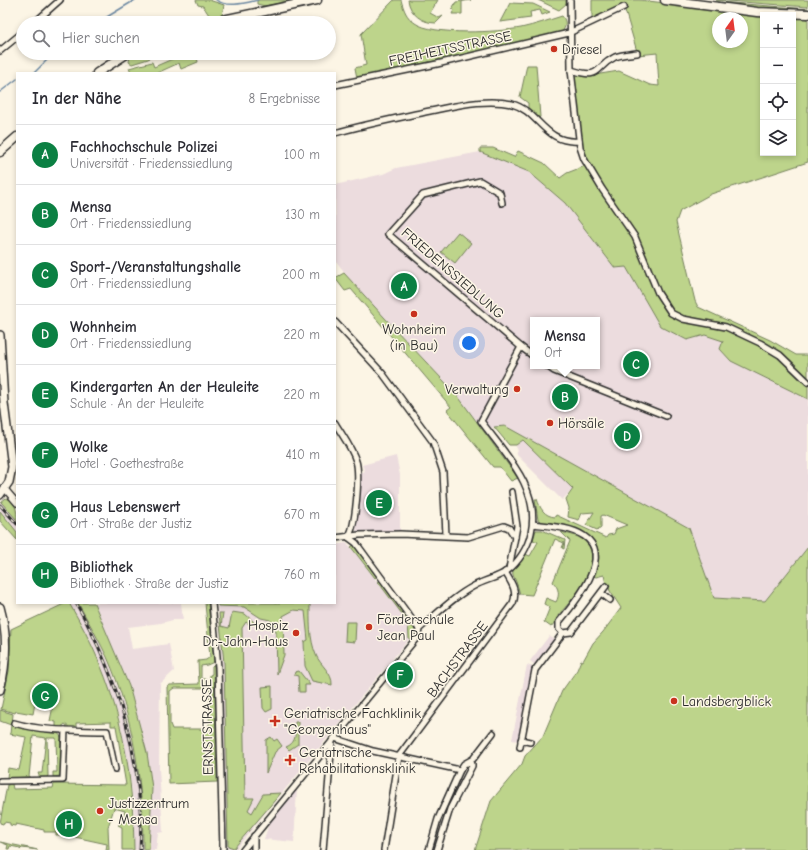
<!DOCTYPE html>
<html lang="de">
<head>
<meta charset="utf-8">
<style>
  body { margin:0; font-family:"Comic Neue",sans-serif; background:#f2f2f3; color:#2b2b33 }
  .controls { position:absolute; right:12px; top:12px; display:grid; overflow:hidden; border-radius:0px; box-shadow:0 2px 6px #0003 }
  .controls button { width:36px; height:36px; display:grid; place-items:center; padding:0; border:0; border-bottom:1px solid #e1e1e2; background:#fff; color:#2b2b33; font:20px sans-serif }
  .compass { position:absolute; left:712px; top:12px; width:36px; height:36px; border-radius:50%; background:#fff; box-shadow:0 2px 6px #0003; rotate:14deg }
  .you { position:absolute; left:469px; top:343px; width:14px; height:14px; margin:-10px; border:3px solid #fff; border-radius:50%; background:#1a73e8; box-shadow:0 0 0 6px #1a73e833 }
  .badge { display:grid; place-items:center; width:26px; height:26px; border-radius:50%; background:#0b8043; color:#fff; font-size:13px; font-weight:700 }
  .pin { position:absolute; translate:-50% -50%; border:2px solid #fff; box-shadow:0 1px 4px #0006 }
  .popup { position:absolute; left:530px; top:317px; width:70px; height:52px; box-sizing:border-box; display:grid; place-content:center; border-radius:0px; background:#fff; filter:drop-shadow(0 1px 3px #0005); font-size:13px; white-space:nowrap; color:#7c7c81 }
  .popup b { font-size:15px; color:#2b2b33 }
  .popup::after { content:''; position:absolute; left:50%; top:100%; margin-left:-8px; border:8px solid transparent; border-top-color:#fff }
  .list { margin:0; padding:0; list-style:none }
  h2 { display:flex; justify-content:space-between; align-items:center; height:52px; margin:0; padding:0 16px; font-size:17px }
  h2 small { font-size:13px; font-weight:400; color:#7c7c81 }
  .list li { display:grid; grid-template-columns:26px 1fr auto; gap:12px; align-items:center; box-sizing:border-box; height:60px; padding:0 16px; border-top:1px solid #e1e1e2 }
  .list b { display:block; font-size:15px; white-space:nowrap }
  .list p { margin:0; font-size:13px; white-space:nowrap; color:#7c7c81 }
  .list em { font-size:13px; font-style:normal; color:#7c7c81 }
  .icon { flex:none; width:22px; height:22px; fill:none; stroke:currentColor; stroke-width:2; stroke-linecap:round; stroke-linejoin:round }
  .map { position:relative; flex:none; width:808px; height:850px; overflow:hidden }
  .search { position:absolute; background:#fff; box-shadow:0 2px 6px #0003; left:16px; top:16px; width:320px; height:44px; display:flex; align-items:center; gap:10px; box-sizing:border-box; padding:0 14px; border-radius:22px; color:#7c7c81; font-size:15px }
  .panel { position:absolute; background:#fff; box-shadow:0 2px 6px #0003; left:16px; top:72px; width:320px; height:532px; border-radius:0px }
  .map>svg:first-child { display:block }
</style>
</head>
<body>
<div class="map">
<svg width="808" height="850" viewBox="0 0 808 850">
  <rect width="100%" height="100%" fill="#fcf5e5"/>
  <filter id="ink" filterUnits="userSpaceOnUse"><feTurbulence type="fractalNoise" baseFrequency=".025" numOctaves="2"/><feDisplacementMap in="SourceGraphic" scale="8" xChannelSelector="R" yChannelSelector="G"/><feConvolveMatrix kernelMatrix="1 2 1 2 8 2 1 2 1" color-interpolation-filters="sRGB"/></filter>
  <g filter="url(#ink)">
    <g fill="#ecdcde" fill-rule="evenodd">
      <path d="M480,152L529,172L565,203L615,268L626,267L660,326L687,340L705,335L723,341L720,349L731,361L808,399V547L765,601L714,598L689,528L505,426L494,427L485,433L457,395L394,328L351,281L336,261L335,185L383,174L396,168ZM533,320H597V366H533Z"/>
      <polygon points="523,440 573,489 562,500 517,455 516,445"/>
      <polygon points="396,456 400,475 400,531 357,532 356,529 360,473 365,471 362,465"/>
      <polygon points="0,500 17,520 17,532 0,511"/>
      <polygon points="346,543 350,546 408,622 409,639 235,850 226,848 222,663 217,603 335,603 335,545"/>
      <polygon points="69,603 78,603 90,623 111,668 123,703 135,752 140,784 143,850 134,850 134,813 131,785 120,721 102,668 91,643"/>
      <polygon points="94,603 181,603 183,620 173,620 161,623 128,627 132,649 169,644 174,671 160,684 159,769 163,832 158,833 156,850 149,850 152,788 147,753 129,686"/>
      <polygon points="549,636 555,639 535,665 530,661"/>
      <polygon points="527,665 534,667 518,741 512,740"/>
      <polygon points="297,789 294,842 264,839 270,821"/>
    </g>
    <g fill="#bdd48b" stroke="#74805b" fill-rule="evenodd">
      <polygon points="196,0 209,0 224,5 222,15 211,18 203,6 198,5"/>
      <polygon points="257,0 296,0 265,6 257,4"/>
      <path d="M394,0H401C404,10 406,17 415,23C433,36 498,32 521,28C535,25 549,20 562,16C567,21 566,28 561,33L357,78L355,68L366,65L361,34Z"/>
      <path d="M408,0H438L430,13L439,18L443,16L436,23C422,23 410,14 408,0Z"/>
      <polygon points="471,0 462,1 462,14 452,14 454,10 452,9 456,2"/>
      <polygon points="538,0 566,0 566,4 559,10"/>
      <path d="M592,0H640L763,15V153H793V15L808,16V162L711,194L680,211L676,222L695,301L698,307L770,340L796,355H808V399L731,361L720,349L723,341L705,335L687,340L660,326L626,267L615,268L565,203L529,172L480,152V148H493L514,157L518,151L544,163L560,178L567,173L590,164L581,142L574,77L576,74L588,76L619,71L650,85L659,86L657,53L638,55L624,7L592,22ZM718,18H742V42H718Z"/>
      <polygon points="694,0 808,9 808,11 738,7"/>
      <polygon points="716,0 808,0 808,7"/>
      <polygon points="510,3 533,4 550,12 542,15 540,10 530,12 531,18 500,22"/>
      <polygon points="135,53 155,53 149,56 150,58 148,59 132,64 129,62 130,56"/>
      <polygon points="186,53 196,53 198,62 181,69 179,63 157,73 132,73 129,68 152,62 154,67"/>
      <polygon points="527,65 536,65 540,117 538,119 528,109 528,103 520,97"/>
      <polygon points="458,232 471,243 455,263 441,252"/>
      <polygon points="344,273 394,328 457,395 518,478 511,481 500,467 493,467 447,410 451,407 351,289 345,291 335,278"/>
      <path d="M505,426L689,528L714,598L765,601L808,547V850H475L491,801L522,764L525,756L543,736L562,691L577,670L581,660L583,661L593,643L603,632L621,608L610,591L608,585L606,584L604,575L596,577L593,576C609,523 569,534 538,520L535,499H537C540,508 544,516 555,517L556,515L606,538L608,535L614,534L616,529L627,525L603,515L601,516V527L597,530L586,525L594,512L582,513L579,520L568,517L569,508L566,499L573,489L523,440L516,445H509L494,427Z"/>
      <path d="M6,498C16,501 17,511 17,520L1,502Z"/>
      <polygon points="0,511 17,532 17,540 0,521"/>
      <path d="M536,530H542L565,540L564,549L562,548L564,543L555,539L532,595L520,594C512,565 507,580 525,554L530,556L538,542L533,540Z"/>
      <path d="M561,532C568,534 576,535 582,539C608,557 575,597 561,612C557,616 555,623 551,627L544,622L550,607L544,604L546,598L556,602C560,595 559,588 553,582L570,541Z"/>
      <polygon points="354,545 378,576 375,578 351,547"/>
      <polygon points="381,580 414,625 415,633 412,638 409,639 408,622 378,582"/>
      <path d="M66,603H69C117,683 133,758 134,850H122V827L118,825L122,823L125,811L114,808L108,827L109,850H106L107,844L61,834V835H56V832H44V830L16,824L15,826L10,825V823L4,822L3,824L0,823L7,785L12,784L13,789L53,788L54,784L126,785L116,726H111V722L76,723V728H70L65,724L60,728L56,727V722L50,721L54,701L36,698L33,714L16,711L15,713L1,709L9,671L11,629Z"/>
      <path d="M78,603H94L129,686L147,753L152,788L149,850H143C143,785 134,717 107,657C98,638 88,621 78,603Z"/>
      <polygon points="205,603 208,603 214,662 207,665 201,666 201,679 206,679 205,688 174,688 170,691 170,724 172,729 209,729 210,675 212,674 212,667 214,665 217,782 169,784 167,687 170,685 199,684 198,661 206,660 210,657"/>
      <path d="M218,603H310C310,621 309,638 316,655C320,665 333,673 332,685L312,681L305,666L304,642L308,640L305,611L294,610L283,616L284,655L277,674L276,632L273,623L270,620L261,618L244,607L218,606Z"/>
      <polygon points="232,612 245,614 254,622 250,625 246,622 242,628 245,798 254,798 248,810 252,813 263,794 281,793 234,848 228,846 224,663 219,613 223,613 221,626 229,628"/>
      <polygon points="346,622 356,622 355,642 345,641"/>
      <polygon points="299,671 310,685 305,685 305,692 299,692 298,676 294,675 295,672"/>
      <polygon points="272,686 272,709 266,712 263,708 262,687"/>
      <polygon points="0,710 13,714 12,725 38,731 58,733 61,737 60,776 53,777 53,772 57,772 56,738 47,738 48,776 46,778 40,778 38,773 42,773 46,738 33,736 29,777 7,778 8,768 19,770 26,737 10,734 11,725 0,721"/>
      <path d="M295,722H298V744L289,750L286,747C298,742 295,732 295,722Z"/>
      <polygon points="271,737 274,741 277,739 282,746 275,752 266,773 266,740"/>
      <polygon points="0,842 38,850 22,848 20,850 20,848 10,846 9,849 7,849 8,845"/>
    </g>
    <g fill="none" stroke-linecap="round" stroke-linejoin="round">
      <g stroke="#6c88a2" stroke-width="1.5">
        <path d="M216,0C228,8 245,3 258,0"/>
        <polyline points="97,23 135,0"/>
        <polyline points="34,73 54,53"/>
        <polyline points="0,92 17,79"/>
      </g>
      <defs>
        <g id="minor">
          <polyline points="570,0 571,70 580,147 584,159 602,189 635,237 658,293 671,313 683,319 726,327 760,343 780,355 808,382"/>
          <polyline points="34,23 60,0"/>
          <polyline points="0,51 23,32"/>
          <path d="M571,70C603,80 593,68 615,57C622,54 630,54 637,53"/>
          <polyline points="335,85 437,64 569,33 624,7"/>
          <path d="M335,133C367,124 398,118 430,111C456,106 485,98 512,104C539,111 544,144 579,141"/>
          <polyline points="502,203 500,193 480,181 423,195 388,234 521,347 533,356"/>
          <polyline points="335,322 383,374 433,442 443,472 446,535"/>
          <polyline points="547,366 554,371 666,416"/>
          <path d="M335,423C342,435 352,448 356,461C360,473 356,528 348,537"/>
          <polyline points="5,489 17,503"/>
          <polyline points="348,537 356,543 419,629"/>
          <polyline points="335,538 359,535 400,534 468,537 504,526 509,528 515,537"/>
          <polyline points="509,569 517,526 512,492"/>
          <polyline points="601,593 610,600"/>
          <polyline points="212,603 218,667 223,850"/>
          <polyline points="563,633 571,632 606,586"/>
          <path d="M14,723C45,732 76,730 107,731L115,769"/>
          <polyline points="334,738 373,751 460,770 438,819 429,850"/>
          <polyline points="521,740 530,742"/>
          <path d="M520,747L535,670L563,633L559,629V622C574,604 615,556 584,536C571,527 549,526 533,524"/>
          <polyline points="460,770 464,764 473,759 493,733"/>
          <polyline points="0,781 63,780 65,730"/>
          <path d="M243,850L414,641L418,636L419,629C437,614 453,597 474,586C484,580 498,578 507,571C519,562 528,547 531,533C541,489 505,454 481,421L521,347"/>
          <polyline points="254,850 254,836"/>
          <polyline points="323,850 332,741"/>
          <path d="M384,850L399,756L513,603C518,591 511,582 505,572"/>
          <polyline points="437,850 450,809 472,766 472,764 467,763"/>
        </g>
        <g id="secondary">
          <polyline points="0,335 4,403 12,467 9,482 0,495"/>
          <path d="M0,607C8,635 7,662 0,690"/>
        </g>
        <g id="primary">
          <polyline points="665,0 757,12 808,14"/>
          <polyline points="209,23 317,0"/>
          <polyline points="97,73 128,53"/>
          <polyline points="0,152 17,137"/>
        </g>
      </defs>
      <use href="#minor" stroke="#2b2b2b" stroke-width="8"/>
      <use href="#secondary" stroke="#2b2b2b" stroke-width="10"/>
      <use href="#primary" stroke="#2b2b2b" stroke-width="11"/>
      <use href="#minor" stroke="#fcf5e5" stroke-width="5"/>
      <use href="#secondary" stroke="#fcf5e5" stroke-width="7"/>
      <use href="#primary" stroke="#fcf5e5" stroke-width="8"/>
      <defs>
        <g id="rail">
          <polyline points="0,505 17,524"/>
          <path d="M76,603C118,677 145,764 140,850"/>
        </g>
      </defs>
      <use href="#rail" stroke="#2b2b2b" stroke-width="3"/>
      <use href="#rail" stroke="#fcf5e5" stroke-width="1.5" stroke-dasharray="4.5" stroke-linecap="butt"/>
    </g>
  </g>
  <g fill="#c8321e" stroke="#fcf5e5" stroke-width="1.5">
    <circle cx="554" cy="49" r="4"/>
    <circle cx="414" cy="314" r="4"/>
    <circle cx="517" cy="389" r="4"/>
    <circle cx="550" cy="423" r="4"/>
    <circle cx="369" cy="627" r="4"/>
    <circle cx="296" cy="633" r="4"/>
    <circle cx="674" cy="701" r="4"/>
    <path d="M273 715h4v4h4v4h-4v4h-4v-4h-4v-4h4z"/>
    <path d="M288 754h4v4h4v4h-4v4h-4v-4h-4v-4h4z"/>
    <circle cx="100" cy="811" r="4"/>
  </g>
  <g text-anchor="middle" stroke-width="3" stroke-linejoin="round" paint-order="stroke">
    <g font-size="14" fill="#2b2b2b" stroke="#fcf5e5">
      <text transform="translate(450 48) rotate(-12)" y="5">FREIHEITSSTRASSE</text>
      <text transform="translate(453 273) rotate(41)" y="5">FRIEDENSSIEDLUNG</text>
      <text transform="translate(457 659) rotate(-53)" y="5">BACHSTRASSE</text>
      <text transform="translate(207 727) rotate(-91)" y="5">ERNSTSTRASSE</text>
    </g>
    <g font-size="14" fill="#2b2b2b" stroke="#fcf5e5" text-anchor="start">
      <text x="562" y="54">Driesel</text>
      <text x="414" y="334" text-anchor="middle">Wohnheim<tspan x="414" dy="16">(in Bau)</tspan></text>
      <text x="509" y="394" text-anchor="end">Verwaltung</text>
      <text x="558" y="428">Hörsäle</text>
      <text x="377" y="624">Förderschule<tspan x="377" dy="16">Jean Paul</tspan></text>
      <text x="288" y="630" text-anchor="end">Hospiz<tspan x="288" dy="16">Dr.-Jahn-Haus</tspan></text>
      <text x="682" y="706">Landsbergblick</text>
      <text x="284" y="718">Geriatrische Fachklinik<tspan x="284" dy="16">"Georgenhaus"</tspan></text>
      <text x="299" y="757">Geriatrische<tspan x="299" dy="16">Rehabilitationsklinik</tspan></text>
      <text x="108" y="808">Justizzentrum<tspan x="108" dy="16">- Mensa</tspan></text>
    </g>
  </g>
</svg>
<div class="controls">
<button>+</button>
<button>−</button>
<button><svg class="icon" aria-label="locate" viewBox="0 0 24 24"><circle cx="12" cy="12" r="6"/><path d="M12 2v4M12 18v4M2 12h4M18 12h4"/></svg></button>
<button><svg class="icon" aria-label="layers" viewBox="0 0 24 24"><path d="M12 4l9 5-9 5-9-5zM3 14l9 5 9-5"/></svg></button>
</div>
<svg class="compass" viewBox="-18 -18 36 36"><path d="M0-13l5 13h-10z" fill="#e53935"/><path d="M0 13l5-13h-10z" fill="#7c7c81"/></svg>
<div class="you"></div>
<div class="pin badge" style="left:404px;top:286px">A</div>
<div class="pin badge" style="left:565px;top:397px">B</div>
<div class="popup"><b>Mensa</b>Ort</div>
<div class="pin badge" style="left:636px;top:364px">C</div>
<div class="pin badge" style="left:627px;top:436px">D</div>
<div class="pin badge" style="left:379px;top:503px">E</div>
<div class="pin badge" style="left:400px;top:675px">F</div>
<div class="pin badge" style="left:45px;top:696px">G</div>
<div class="pin badge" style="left:69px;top:824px">H</div>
<div class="search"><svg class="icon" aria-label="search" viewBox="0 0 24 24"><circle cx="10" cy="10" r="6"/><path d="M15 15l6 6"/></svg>Hier suchen</div>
<section class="panel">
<h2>In der Nähe<small>8 Ergebnisse</small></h2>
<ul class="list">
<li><span class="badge">A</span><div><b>Fachhochschule Polizei</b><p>Universität · Friedenssiedlung</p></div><em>100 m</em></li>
<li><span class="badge">B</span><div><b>Mensa</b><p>Ort · Friedenssiedlung</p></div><em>130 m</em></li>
<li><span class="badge">C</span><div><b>Sport-/Veranstaltungshalle</b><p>Ort · Friedenssiedlung</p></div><em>200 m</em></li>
<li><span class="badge">D</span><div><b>Wohnheim</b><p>Ort · Friedenssiedlung</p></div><em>220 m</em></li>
<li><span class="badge">E</span><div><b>Kindergarten An der Heuleite</b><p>Schule · An der Heuleite</p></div><em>220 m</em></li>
<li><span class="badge">F</span><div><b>Wolke</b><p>Hotel · Goethestraße</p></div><em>410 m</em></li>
<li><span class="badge">G</span><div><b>Haus Lebenswert</b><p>Ort · Straße der Justiz</p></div><em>670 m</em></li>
<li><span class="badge">H</span><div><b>Bibliothek</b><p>Bibliothek · Straße der Justiz</p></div><em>760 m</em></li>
</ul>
</section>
</div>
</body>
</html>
